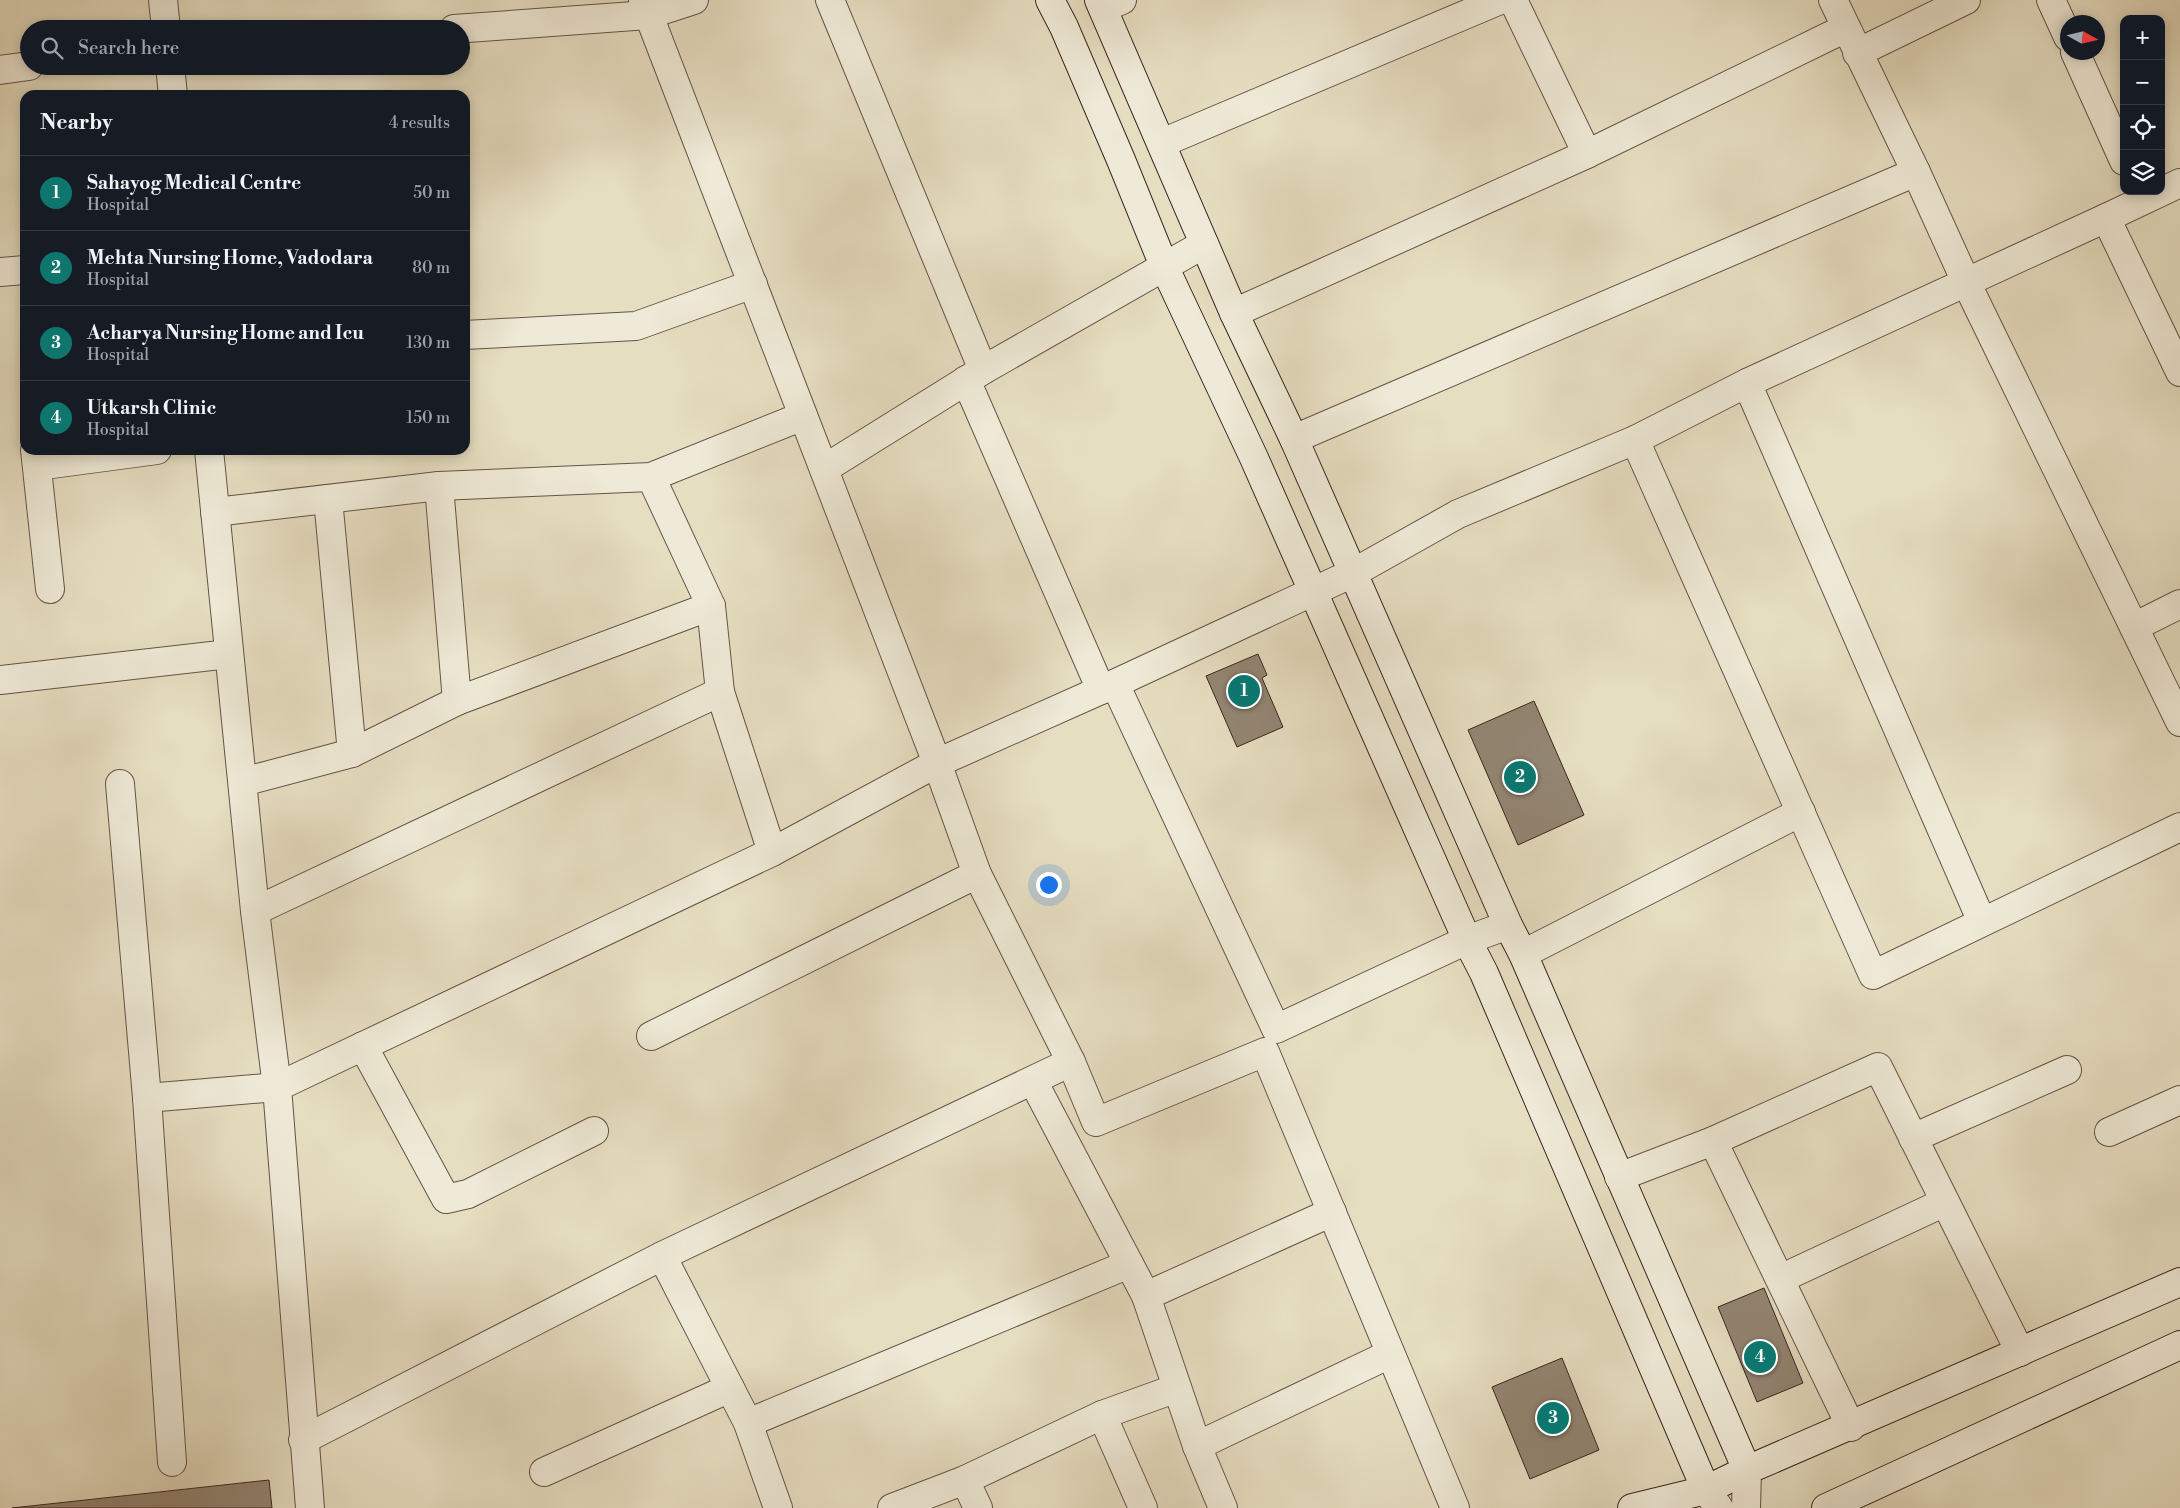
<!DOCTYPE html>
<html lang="en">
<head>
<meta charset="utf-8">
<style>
  body { margin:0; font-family:"Libre Bodoni",serif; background:#20242c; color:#f1f3f6 }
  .controls { position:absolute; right:15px; top:15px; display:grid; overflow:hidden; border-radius:10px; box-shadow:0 2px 12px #0003 }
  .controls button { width:45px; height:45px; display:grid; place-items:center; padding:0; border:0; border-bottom:1px solid #363941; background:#171b24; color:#f1f3f6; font:25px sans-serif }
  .compass { position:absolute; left:2060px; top:15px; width:45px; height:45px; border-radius:50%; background:#171b24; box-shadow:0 2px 12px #0003; rotate:98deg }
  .you { position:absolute; left:1048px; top:884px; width:18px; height:18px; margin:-12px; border:4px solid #fff; border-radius:50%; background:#1a73e8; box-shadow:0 0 0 8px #1a73e833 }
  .badge { display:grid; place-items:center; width:32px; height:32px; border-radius:50%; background:#0f766e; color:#fff; font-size:16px; font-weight:700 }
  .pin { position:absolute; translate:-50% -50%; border:2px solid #fff; box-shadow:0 1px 5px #0006 }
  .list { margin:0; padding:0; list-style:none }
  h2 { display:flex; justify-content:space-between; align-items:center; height:65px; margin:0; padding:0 20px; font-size:21px }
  h2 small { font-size:16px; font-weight:400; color:#9ea1a6 }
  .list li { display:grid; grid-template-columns:32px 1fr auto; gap:15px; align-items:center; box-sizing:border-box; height:75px; padding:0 20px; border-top:1px solid #363941 }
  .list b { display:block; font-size:19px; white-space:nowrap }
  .list p { margin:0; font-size:16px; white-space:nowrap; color:#9ea1a6 }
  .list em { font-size:16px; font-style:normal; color:#9ea1a6 }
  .icon { flex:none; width:28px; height:28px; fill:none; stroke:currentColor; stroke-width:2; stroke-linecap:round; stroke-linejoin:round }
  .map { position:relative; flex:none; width:2180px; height:1508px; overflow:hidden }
  .search { position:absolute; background:#171b24; box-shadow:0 2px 12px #0003; left:20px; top:20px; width:450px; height:55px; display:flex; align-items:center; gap:12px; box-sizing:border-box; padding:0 18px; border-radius:28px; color:#9ea1a6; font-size:19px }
  .panel { position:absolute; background:#171b24; box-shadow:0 2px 12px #0003; left:20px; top:90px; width:450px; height:365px; border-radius:15px }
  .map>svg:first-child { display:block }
</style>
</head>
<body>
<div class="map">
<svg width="2180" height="1508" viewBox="0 0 2180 1508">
  <rect width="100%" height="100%" fill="#e6dec1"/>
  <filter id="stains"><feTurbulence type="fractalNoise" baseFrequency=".004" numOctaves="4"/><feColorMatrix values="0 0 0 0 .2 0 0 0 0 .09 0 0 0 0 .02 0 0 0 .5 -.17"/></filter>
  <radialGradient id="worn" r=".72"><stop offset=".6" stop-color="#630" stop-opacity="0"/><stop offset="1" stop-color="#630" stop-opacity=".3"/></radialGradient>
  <g fill="#938674" stroke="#392620">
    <polygon points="1258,654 1267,675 1262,678 1283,727 1237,747 1206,676"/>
    <polygon points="1534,701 1584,815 1518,845 1468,730"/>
    <polygon points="1764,1288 1803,1383 1757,1402 1718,1307"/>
    <polygon points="1562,1358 1599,1450 1530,1479 1492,1387"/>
    <polygon points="269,1480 272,1508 12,1508"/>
  </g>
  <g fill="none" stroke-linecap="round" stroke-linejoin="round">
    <defs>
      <g id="street">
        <polyline points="163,0 166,29"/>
        <polyline points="643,0 937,763 977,874 1071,1062 1096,1122 1265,1052 1455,1508"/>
        <polyline points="830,0 983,370"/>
        <polyline points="1513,0 1587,154"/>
        <polyline points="1833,0 1916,172 1966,282 2180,722"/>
        <polyline points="2051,0 2068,37"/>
        <polyline points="1103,8 1122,0"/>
        <polyline points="454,29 648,15 694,0"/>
        <polyline points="2075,52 2124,161"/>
        <polyline points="1857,53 1966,0"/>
        <polyline points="170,66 173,95"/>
        <polyline points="0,70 29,66"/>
        <polyline points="1162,143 1500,0"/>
        <polyline points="2106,218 2180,372"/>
        <polyline points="0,272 25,270"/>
        <polyline points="1234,313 1587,154 1846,28"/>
        <polyline points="465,335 636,326 753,284"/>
        <polyline points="966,380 1101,690"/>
        <polyline points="1747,383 1982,922"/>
        <polyline points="1294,439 1916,172"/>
        <polyline points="1635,440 1873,975 2180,827"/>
        <polyline points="35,450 50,589"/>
        <polyline points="209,450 255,911 277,1087 310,1508"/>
        <polyline points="37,466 157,450"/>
        <polyline points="824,469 983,370 1204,244"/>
        <polyline points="651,477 711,606 720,692 772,852"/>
        <polyline points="439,486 457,701"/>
        <polyline points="328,499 352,753"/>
        <polyline points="215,512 439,486 651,477 803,416"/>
        <polyline points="2134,627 2180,604"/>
        <polyline points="0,680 229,654"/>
        <polyline points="1115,684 1276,1029 1467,940 1508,925"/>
        <polyline points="243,782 352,753 457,701 711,606"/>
        <polyline points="120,784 147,1098 172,1462"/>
        <polyline points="255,911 720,692"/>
        <polyline points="1523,954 1801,812"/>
        <polyline points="651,1036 977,874"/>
        <polyline points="363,1046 446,1199 468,1194 594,1131"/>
        <polyline points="1033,1081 1146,1296 1197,1446 1223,1508"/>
        <polyline points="147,1098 277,1087 772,852 937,763 1101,690 1353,573 1458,514 1635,440 1747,383 2106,218 2180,183"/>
        <polyline points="2109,1132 2180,1100"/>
        <polyline points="1913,1138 2067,1070"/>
        <polyline points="1713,1141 1851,1427"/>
        <polyline points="1619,1177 1713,1141 1878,1067 2020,1352"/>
        <polyline points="662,1256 748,1423 778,1508"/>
        <polyline points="1780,1279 1945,1202"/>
        <polyline points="1146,1296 1332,1212"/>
        <polyline points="1102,1415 1143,1508"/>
        <polyline points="748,1423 1129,1264"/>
        <polyline points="303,1440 662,1256 1071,1062"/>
        <polyline points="1197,1446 1390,1354"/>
        <polyline points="544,1472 730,1388"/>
        <polyline points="965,1480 978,1508"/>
        <polyline points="1706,1490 1719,1508"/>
        <polyline points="892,1508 965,1480 1102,1415 1177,1388"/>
        <polyline points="1746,1508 1747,1470"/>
      </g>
      <g id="secondary">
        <polyline points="1050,0 1064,27 1121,160 1164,266 1254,458 1467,940 1484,973 1706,1490"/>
        <polyline points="1099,0 1234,313 1294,439 1508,925 1523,954 1747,1470"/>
        <polyline points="1632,1508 1706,1490 1747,1470 2180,1282"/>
        <polyline points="1826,1508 2180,1345"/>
      </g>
    </defs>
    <use href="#street" stroke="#645448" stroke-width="30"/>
    <use href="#secondary" stroke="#392620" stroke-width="30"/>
    <use href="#street" stroke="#efead7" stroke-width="28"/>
    <use href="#secondary" stroke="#efead7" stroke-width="28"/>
  </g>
  <rect width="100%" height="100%" filter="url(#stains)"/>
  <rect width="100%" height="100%" fill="url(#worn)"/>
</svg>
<div class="controls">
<button>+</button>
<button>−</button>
<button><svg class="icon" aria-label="locate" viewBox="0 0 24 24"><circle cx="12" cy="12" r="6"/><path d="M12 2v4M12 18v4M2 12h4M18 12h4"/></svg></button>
<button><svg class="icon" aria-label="layers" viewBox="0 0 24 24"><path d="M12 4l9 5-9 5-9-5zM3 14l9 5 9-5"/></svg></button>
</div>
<svg class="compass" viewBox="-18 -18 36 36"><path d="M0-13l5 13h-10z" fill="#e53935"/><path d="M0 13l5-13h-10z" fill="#9ea1a6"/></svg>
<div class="you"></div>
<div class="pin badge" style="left:1244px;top:691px">1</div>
<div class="pin badge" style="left:1520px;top:777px">2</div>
<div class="pin badge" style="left:1553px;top:1418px">3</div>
<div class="pin badge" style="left:1760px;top:1357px">4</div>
<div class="search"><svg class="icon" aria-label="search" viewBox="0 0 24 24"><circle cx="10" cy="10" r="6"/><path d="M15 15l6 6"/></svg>Search here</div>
<section class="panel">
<h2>Nearby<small>4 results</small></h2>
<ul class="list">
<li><span class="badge">1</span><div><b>Sahayog Medical Centre</b><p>Hospital</p></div><em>50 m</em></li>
<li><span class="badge">2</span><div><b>Mehta Nursing Home, Vadodara</b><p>Hospital</p></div><em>80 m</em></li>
<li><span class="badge">3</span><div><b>Acharya Nursing Home and Icu</b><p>Hospital</p></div><em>130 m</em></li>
<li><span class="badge">4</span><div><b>Utkarsh Clinic</b><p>Hospital</p></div><em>150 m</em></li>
</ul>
</section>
</div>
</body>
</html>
